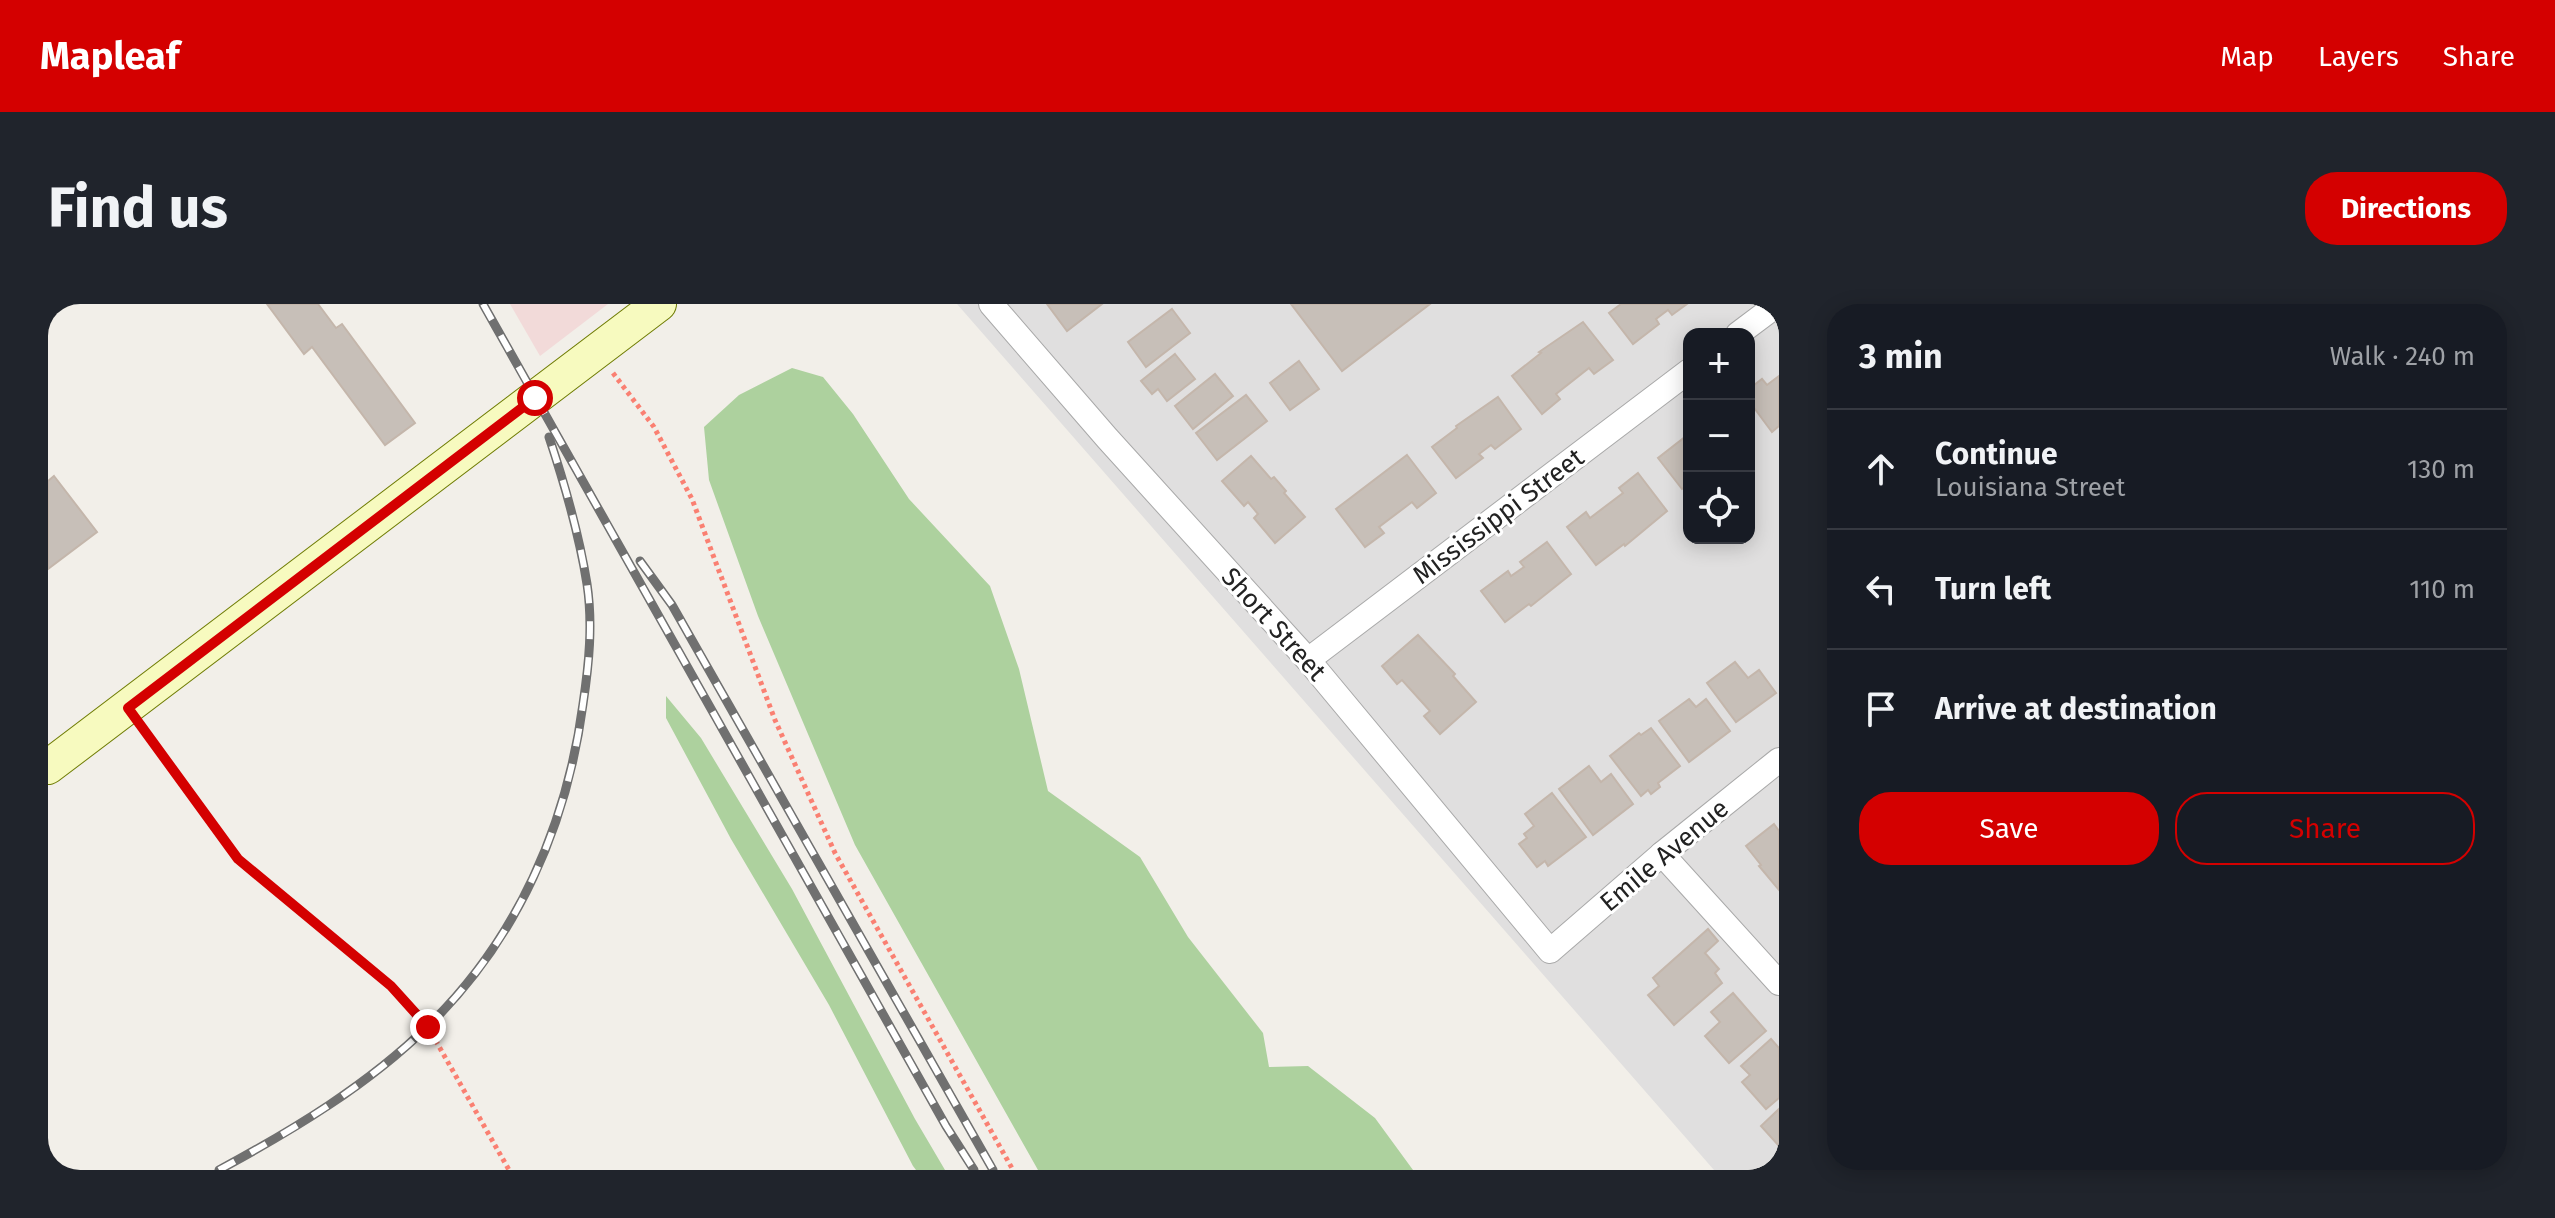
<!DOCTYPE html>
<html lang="en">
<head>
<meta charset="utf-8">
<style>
  body { margin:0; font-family:"Fira Sans",sans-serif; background:#20242c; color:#f1f3f6 }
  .controls { position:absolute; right:24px; top:24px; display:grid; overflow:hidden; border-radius:16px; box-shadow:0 4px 20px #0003 }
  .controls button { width:72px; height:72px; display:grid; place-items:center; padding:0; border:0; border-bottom:2px solid #363941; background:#171b24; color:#f1f3f6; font:40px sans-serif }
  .stop { position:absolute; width:24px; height:24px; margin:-18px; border:6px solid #d40000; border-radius:50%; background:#fff }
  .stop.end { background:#d40000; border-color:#fff; box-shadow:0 2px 8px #0008 }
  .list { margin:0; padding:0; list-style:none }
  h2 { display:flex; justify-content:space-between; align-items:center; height:104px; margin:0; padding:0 32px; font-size:34px }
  h2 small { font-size:26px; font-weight:400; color:#9ea1a6 }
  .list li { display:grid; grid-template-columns:52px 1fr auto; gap:24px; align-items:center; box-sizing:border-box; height:120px; padding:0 32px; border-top:2px solid #363941 }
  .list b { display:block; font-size:30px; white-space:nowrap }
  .list p { margin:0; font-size:26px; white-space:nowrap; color:#9ea1a6 }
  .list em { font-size:26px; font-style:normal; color:#9ea1a6 }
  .actions { display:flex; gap:16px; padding:24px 32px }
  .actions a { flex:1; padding:18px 0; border:2px solid #d40000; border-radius:32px; text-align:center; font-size:28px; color:#d40000 }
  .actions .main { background:#d40000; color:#fff }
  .icon { flex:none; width:44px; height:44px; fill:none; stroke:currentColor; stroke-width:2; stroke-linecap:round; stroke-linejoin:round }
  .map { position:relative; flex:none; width:1731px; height:866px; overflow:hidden; border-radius:32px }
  header { display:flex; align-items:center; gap:48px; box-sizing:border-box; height:112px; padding:0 40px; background:#d40000; color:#fff }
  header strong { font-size:38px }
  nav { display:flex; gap:44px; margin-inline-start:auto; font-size:28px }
  .intro { display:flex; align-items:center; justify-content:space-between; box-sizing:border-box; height:192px; padding:0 48px }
  h1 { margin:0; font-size:56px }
  .button { padding:20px 36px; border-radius:32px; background:#d40000; color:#fff; font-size:28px; font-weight:700 }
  main { display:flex; gap:48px; padding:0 48px }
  aside { flex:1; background:#171b24; border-radius:32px; box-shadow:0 4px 20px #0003 }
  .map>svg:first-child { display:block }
</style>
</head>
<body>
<header>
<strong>Mapleaf</strong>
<nav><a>Map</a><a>Layers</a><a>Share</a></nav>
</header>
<div class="intro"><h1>Find us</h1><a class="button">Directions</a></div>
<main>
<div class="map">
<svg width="1731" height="866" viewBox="0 0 1731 866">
  <rect width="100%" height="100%" fill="#f2efe9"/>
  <path fill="#e0dfdf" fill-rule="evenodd" d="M909,0H1731V866H1666ZM1641,30H1701V234H1641Z"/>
  <polygon fill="#f2dad9" points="462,0 560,0 492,52"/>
  <g fill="#add19e">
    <polygon points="744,64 775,73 805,110 861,195 942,282 971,365 1000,487 1092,553 1140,633 1215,729 1221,763 1260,762 1327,814 1365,866 990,866 807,541 710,312 661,176 656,123 691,91"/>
    <polygon points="618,392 653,434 744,585 867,815 897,866 868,866 865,862 781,701 683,535 618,414"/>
  </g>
  <g fill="#c7bfb8" stroke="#c4b6ab" stroke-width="2">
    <polygon points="219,0 270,0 288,24 294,20 367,119 337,141 264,43 256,50"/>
    <polygon points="999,0 1054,0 1019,27"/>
    <polygon points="1243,0 1382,0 1294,67"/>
    <polygon points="1573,0 1639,0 1624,11 1620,6 1608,15 1611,20 1585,40 1561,9"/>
    <polygon points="1124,5 1142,29 1098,63 1080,38"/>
    <polygon points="1535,18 1565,56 1546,70 1541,64 1508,90 1512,95 1494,110 1464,72 1493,49 1491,48"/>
    <polygon points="1127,50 1147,75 1119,97 1110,85 1104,90 1093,77"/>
    <polygon points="1251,57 1271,85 1242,106 1222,79"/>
    <polygon points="1167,70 1185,92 1145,125 1127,102"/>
    <polygon points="1731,72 1731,122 1724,128 1701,97 1701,85 1714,75 1719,81"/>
    <polygon points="1198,91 1219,117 1169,156 1148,129"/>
    <polygon points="1450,93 1473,125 1447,145 1443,141 1431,150 1435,154 1408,174 1384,143 1409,124 1408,122"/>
    <polygon points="1637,133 1641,138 1641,180 1634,185 1610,154"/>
    <polygon points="1359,151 1388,189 1369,204 1364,198 1331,223 1336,229 1317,243 1288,205"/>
    <polygon points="1203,152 1223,175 1226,173 1238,187 1236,189 1257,213 1227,239 1206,214 1210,210 1200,198 1196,202 1174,177"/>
    <polygon points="1590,169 1619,207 1577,242 1576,240 1548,261 1519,223 1538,208 1542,214 1575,189 1571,184"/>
    <polygon points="6,172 49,228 0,265 0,177"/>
    <polygon points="1499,238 1523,270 1483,302 1481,300 1457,318 1433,287 1460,267 1463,272 1476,263 1472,258"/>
    <polygon points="1370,331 1407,370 1405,372 1428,398 1392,430 1376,412 1382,407 1354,376 1349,380 1334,362"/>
    <polygon points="1687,358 1700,374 1711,366 1728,389 1688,418 1659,379"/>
    <polygon points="1641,395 1648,403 1658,395 1682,427 1641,458 1611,417"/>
    <polygon points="1603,424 1632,462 1610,479 1612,483 1603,490 1600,486 1593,492 1562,452 1591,429 1593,431"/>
    <polygon points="1541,462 1553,478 1563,470 1585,500 1545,531 1511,485"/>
    <polygon points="1504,489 1538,533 1500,562 1497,557 1489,563 1471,540 1479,534 1476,530 1486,522 1477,510"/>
    <polygon points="1726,520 1731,527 1731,586 1711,562 1713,561 1698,542"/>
    <polygon points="1660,625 1670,637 1657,649 1671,665 1667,669 1674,679 1626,721 1600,691 1611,682 1605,674"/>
    <polygon points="1685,689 1718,727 1681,759 1657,732 1672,718 1663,708"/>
    <polygon points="1723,735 1731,744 1731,794 1718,805 1694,778 1702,771 1693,762"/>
    <polygon points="1731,805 1731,842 1713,822"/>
  </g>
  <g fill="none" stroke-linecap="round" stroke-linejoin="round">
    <defs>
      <g id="minor">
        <polyline points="943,0 1059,134 1260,356 1502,647 1614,550 1731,456"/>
        <polyline points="1690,30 1730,0"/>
        <polyline points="1260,356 1641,67"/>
        <polyline points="1614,550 1731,679"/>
      </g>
      <polyline id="secondary" points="0,463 611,0"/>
    </defs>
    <use href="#minor" stroke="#a9a9a9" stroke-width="26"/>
    <use href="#secondary" stroke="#707d05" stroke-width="36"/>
    <g stroke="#fa8072" stroke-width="5" stroke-dasharray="4 4" stroke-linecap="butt">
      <polyline points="565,69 606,123 644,195 727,416 787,549 965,866"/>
      <polyline points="94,424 190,555 343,682 380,723 461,866"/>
    </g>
    <use href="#minor" stroke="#fff" stroke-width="24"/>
    <use href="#secondary" stroke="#f7fabf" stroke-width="34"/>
    <defs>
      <g id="rail">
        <polyline points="435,0 898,822 926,866"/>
        <polyline points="592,257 624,301 945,866"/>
        <path d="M171,866C245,826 320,781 380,722C469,636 519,521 535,400C541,360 545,320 539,280C531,230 517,181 501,133"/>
      </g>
    </defs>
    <use href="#rail" stroke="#707070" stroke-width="9"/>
    <use href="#rail" stroke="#fff" stroke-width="6" stroke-dasharray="18" stroke-linecap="butt"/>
  </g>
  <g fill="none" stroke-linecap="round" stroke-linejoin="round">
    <polyline stroke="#d40000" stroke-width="10" points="380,723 343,682 190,555 80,404 487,94"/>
  </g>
  <g text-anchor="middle" stroke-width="6" stroke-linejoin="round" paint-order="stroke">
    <g font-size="26" fill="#222" stroke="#fff">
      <text transform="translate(1450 212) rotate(-37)" y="9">Mississippi Street</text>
      <text transform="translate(1226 320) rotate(48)" y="9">Short Street</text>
      <text transform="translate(1616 551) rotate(-40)" y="9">Emile Avenue</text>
    </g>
  </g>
</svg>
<div class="controls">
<button>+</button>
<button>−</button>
<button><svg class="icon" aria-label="locate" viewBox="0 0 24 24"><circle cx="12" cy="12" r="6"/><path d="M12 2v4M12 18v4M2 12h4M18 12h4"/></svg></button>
</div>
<div class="stop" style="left:487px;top:94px"></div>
<div class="stop end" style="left:380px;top:723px"></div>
</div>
<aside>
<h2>3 min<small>Walk · 240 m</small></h2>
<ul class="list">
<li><svg class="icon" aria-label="ahead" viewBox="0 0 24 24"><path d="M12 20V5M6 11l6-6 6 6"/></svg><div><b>Continue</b><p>Louisiana Street</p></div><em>130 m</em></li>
<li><svg class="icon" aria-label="left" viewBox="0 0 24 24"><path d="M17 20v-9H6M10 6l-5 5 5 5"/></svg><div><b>Turn left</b></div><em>110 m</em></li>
<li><svg class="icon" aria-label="arrive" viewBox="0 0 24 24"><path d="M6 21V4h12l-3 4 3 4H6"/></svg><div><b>Arrive at destination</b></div></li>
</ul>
<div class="actions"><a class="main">Save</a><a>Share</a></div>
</aside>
</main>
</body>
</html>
